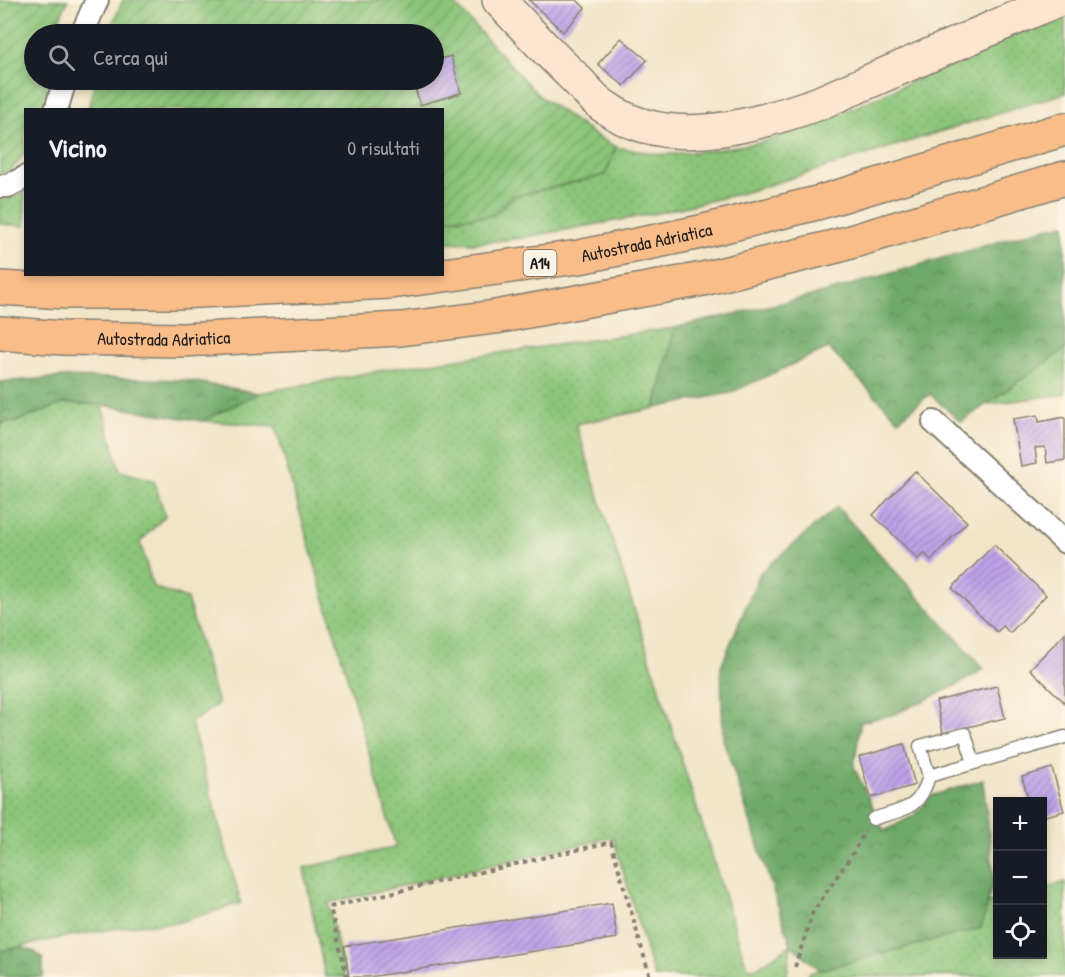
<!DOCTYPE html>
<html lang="it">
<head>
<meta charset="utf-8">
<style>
  body { margin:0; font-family:"Patrick Hand",sans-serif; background:#20242c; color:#f1f3f6 }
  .controls { position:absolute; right:18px; bottom:18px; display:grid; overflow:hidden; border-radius:0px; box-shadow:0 3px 9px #0003 }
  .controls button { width:54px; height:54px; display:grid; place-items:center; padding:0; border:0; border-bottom:2px solid #363941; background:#171b24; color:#f1f3f6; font:30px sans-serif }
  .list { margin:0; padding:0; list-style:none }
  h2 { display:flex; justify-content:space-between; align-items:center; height:78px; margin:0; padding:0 24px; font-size:26px }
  h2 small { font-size:20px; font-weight:400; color:#9ea1a6 }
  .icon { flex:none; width:33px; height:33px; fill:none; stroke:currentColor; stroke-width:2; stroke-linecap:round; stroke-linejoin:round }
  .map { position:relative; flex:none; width:1065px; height:977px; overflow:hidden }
  .search { position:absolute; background:#171b24; box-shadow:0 3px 9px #0003; left:24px; top:24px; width:420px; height:66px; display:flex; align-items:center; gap:15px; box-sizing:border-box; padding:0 21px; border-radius:33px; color:#9ea1a6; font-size:22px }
  .panel { position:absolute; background:#171b24; box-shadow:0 3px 9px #0003; left:24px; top:108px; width:420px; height:168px; border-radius:0px }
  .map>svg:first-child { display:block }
</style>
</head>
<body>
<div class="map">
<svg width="1065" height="977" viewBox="0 0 1065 977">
  <defs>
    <pattern id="grass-dots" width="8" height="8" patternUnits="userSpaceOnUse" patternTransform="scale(1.5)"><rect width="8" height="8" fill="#8bc579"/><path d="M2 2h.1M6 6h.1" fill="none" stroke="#77a968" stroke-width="1.8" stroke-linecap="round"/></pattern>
    <pattern id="forest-crowns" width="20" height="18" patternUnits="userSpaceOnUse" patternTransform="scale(1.5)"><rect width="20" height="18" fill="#70aa69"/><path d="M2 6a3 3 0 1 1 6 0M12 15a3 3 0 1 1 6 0" fill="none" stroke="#5b8a56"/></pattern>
    <pattern id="garden-furrows" width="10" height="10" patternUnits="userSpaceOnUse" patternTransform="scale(1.5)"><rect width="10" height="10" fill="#8bc579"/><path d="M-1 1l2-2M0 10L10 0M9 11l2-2" fill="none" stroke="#77a968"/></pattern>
    <pattern id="building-hatch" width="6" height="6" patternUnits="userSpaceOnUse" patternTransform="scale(1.5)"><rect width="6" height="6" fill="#bca3e9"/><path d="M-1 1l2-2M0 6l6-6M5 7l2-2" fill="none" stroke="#9884bc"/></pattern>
  </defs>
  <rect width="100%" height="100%" fill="#fcf5e5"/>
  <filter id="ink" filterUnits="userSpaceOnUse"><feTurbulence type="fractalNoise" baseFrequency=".0167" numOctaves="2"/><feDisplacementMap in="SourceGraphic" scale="12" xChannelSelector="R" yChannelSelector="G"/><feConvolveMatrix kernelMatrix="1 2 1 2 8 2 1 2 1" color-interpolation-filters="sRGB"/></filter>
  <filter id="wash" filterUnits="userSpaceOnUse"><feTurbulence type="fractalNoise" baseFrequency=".008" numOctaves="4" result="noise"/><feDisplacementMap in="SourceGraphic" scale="24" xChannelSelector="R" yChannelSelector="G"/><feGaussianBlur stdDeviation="1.35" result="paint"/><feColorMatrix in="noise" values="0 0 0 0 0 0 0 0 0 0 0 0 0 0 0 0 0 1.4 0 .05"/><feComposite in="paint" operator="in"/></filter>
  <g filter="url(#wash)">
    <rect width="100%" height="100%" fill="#f1e5c8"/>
    <g fill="url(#grass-dots)" stroke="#54704a" stroke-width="1.5">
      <polygon points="1065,12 1065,93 743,193 653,214 515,239 475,243 443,242 443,219 494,215 512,197 605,175 616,147 663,155 713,150 763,142 831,118"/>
      <polygon points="25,193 25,226 0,224 0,200"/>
      <polygon points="675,328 655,408 576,424 745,961 749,968 758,967 791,945 787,975 785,977 654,977 613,837 328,903 345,977 325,977 304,868 396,847 275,426 202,421 259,393 394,368"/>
      <polygon points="1065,349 1065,394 983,405"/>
      <polygon points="65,403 102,405 120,471 154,480 165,516 140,542 153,587 187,599 218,704 191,723 241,903 176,923 139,925 69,936 0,951 0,431 3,422 15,422"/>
      <polygon points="1065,882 1065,976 809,977 808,973 981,928 987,903 997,901 998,954 1042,954 1043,888"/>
    </g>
    <g fill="url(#forest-crowns)" stroke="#466342" stroke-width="1.5">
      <polygon points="1065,224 1065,349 961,422 930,394 899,420 828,348 730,393 655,408 675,328 824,293 1042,229"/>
      <polygon points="64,377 185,380 259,393 202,421 102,405 65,403 15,422 3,422 0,431 0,382"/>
      <polygon points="837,507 984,669 955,686 895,714 861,722 854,767 884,831 915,815 931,796 983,780 994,877 981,928 820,970 791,945 723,739 721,666 760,573"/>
      <polygon points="21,947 35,952 43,959 43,977 0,977 0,951"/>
    </g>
    <g fill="url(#garden-furrows)" stroke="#54704a" stroke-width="1.5">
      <polygon points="0,0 68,0 58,22 64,34 34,34 34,80 53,80 43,109 26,110 25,152 10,172 0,174"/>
      <polygon points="123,0 451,0 537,94 593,134 616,147 605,175 512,197 494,215 443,219 442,110 88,110 95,80 413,80 420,105 461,93 451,57 434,61 434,34 108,34"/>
    </g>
    <g id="blocks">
      <g fill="url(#building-hatch)">
        <polygon points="529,0 577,0 585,8 563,32"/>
        <polygon points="621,38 647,60 624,86 598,64"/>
        <polygon points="451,56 461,93 420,105 413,80 434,80 434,61"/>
        <polygon points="1038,415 1039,422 1065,417 1065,460 1047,463 1045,447 1035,448 1037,463 1021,466 1013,419"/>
        <polygon points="915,471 967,522 931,560 924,553 918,559 873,515"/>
        <polygon points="994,545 1046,595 1010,633 1003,626 997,632 952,588"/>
        <polygon points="1065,633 1065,703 1030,669"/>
        <polygon points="997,686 1005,718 943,733 936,701"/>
        <polygon points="904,744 915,785 871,798 859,757"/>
        <polygon points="1052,768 1064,811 1042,817 1042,802 1029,802 1022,777"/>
        <polygon points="612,903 617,938 369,977 349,977 344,946"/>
      </g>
    </g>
  </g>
  <g filter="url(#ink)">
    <use href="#blocks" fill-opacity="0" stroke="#868072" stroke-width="1.5"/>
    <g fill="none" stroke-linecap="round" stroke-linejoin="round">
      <defs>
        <g id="service">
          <polyline points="974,763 965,734 920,746 929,776 1065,737"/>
          <path d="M873,819C903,809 920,810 929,776"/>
        </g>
        <g id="minor">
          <polyline points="82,34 97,0"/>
          <polyline points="56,110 65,80"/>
          <polyline points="0,186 8,186 26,177"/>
          <polyline points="934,422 1065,542"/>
        </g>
        <path id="secondary" d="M499,0C524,27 549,53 576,79C585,88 594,100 605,107C668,152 751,126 817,104L1057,0"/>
        <g id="motorway">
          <path id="s1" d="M0,288L65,292H177L391,282L579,257L696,233L817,203L1065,129"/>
          <path id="s2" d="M0,333L63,338L181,340L401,329L495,317L703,279L837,246L1065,178"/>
        </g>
      </defs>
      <use href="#service" stroke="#868072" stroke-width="15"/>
      <use href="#minor" stroke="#868072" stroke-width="26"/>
      <use href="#secondary" stroke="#868072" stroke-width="36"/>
      <use href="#motorway" stroke="#868072" stroke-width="36"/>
      <g stroke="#868072" stroke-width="4" stroke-dasharray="4.5 4.5" stroke-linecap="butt">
        <polyline points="795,967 813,912 853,853 865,831"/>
        <polyline points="347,977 330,907 611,842 650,977"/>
      </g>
      <use href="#service" stroke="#fff" stroke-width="12"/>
      <use href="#minor" stroke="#fff" stroke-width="22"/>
      <use href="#secondary" stroke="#fde5d0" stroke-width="33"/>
      <use href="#motorway" stroke="#f9bd89" stroke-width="33"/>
    </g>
  </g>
  <g text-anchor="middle" stroke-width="4.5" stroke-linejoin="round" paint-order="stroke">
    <rect fill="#fcf5e5" stroke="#5f5d58" stroke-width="1.5" x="523.5" y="250" width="33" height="26" rx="4.5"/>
    <g font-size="16" font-weight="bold" fill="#1c1c1c">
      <text x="540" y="269">A14</text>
    </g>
    <g font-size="18" fill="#1c1c1c" stroke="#fcf5e5">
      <text dy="6" stroke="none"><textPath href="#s1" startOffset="650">Autostrada Adriatica</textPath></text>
      <text dy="6" stroke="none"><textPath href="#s2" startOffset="164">Autostrada Adriatica</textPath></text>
    </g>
  </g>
</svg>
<div class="controls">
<button>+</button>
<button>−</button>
<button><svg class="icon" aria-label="locate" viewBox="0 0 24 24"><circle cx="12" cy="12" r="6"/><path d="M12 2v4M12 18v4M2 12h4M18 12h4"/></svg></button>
</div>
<div class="search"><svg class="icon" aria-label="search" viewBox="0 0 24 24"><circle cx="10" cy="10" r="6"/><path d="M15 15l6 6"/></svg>Cerca qui</div>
<section class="panel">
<h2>Vicino<small>0 risultati</small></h2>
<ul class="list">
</ul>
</section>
</div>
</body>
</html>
